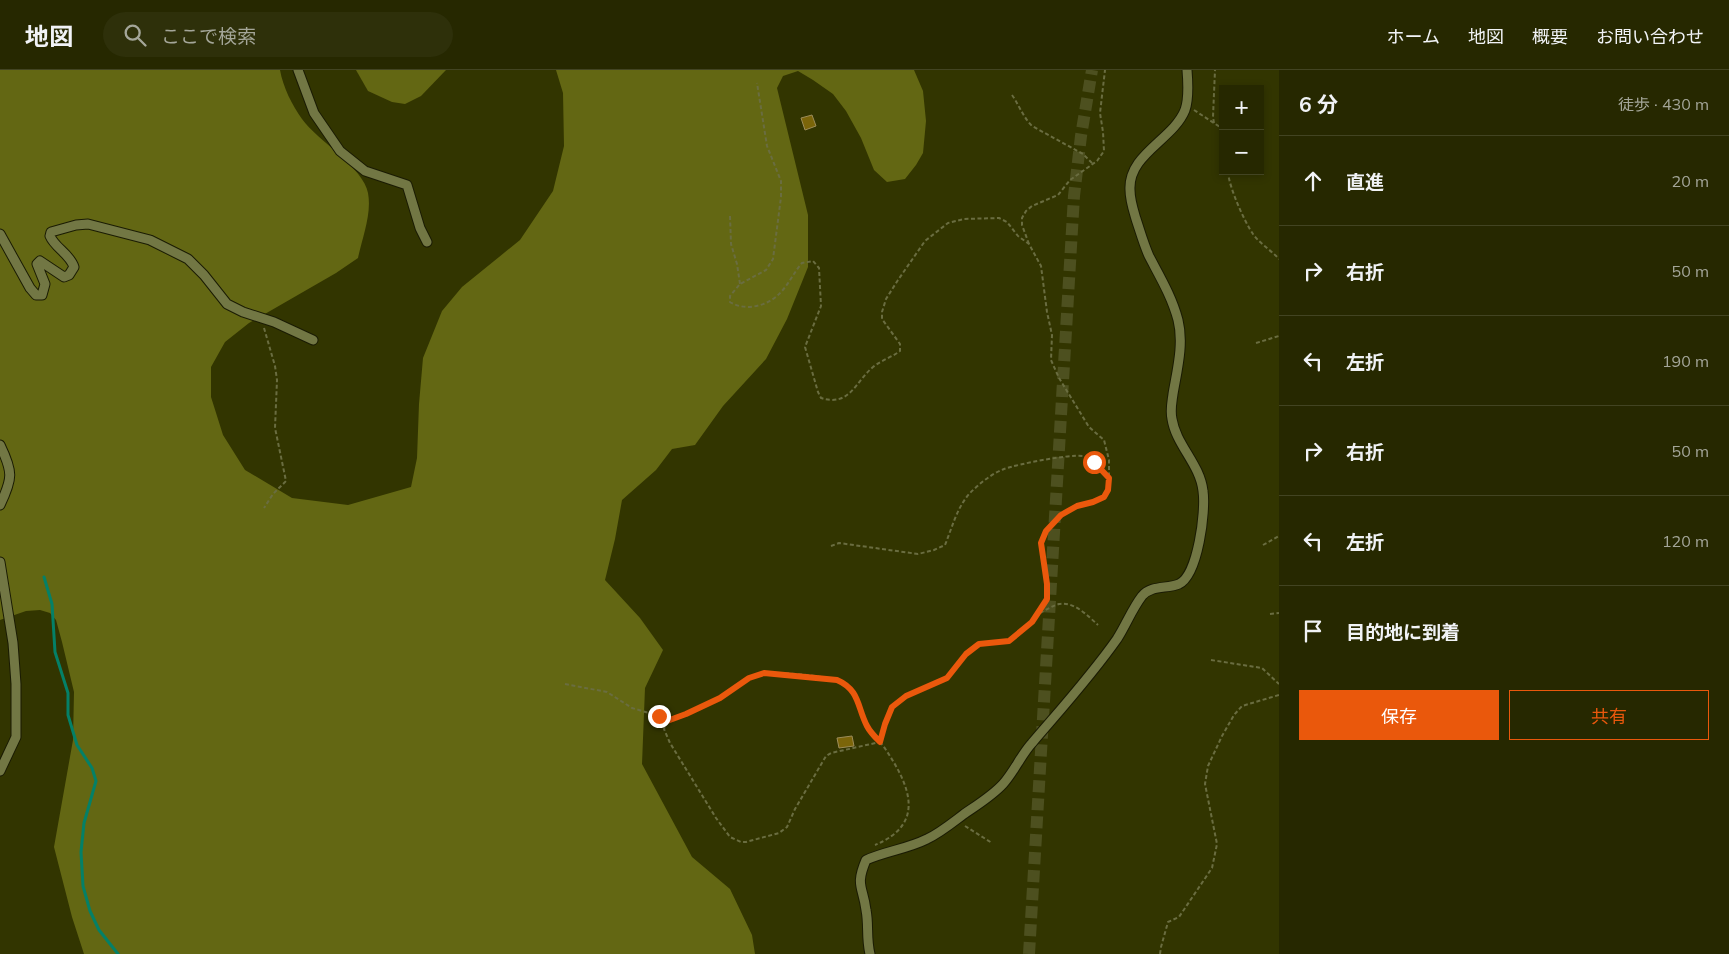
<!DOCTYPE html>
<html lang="ja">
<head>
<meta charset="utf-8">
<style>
  body { margin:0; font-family:Mulish,"Noto Sans JP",sans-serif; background:#2e300a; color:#f1f3f6 }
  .controls { position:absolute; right:15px; top:15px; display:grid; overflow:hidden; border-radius:0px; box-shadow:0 2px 8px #0003 }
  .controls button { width:45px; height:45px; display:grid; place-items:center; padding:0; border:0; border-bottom:1px solid #424422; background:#262800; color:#f1f3f6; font:25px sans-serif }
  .stop { position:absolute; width:15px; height:15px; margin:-11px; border:4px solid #ea580c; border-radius:50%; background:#fff }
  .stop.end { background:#ea580c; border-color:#fff; box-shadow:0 1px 5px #0008 }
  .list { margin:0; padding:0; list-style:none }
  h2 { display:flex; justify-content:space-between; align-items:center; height:65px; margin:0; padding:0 20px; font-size:21px }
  h2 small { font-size:16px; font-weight:400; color:#a4a699 }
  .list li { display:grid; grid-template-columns:32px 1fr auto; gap:15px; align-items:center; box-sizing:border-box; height:90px; padding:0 20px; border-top:1px solid #424422 }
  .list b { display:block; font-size:19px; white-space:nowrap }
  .list em { font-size:16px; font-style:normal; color:#a4a699 }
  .actions { display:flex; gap:10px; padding:15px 20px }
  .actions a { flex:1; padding:11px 0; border:1px solid #ea580c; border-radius:0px; text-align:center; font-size:18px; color:#ea580c }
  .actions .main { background:#ea580c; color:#fff }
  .icon { flex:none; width:28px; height:28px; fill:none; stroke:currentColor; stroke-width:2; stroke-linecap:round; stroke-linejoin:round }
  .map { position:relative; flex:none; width:1279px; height:884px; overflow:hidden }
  header { display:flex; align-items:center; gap:30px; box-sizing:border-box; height:70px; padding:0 25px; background:#262800; border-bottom:1px solid #424422 }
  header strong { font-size:24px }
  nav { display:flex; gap:28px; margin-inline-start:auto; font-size:18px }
  .search { width:350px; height:45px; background:#2e300a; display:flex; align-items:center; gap:12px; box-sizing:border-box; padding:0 18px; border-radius:28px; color:#a4a699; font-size:19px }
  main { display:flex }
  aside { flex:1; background:#262800 }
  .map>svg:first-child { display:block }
</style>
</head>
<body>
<header>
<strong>地図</strong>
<div class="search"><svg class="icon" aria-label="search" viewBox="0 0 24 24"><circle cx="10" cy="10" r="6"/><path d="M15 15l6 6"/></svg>ここで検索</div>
<nav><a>ホーム</a><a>地図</a><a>概要</a><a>お問い合わせ</a></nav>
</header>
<main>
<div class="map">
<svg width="1279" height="884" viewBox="0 0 1279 884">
  <rect width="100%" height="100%" fill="#323500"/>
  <g fill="#636713">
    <path d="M0,0H280C283,17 292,35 302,49C317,70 364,98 368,123C372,144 362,168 358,188L336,203L249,253L225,272L211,297V327L223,365L245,400L292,428L348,435L411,417L417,388L419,334L423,288L442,241L462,217L520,170L553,121L564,76L563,23L556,0H914L923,21L926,51L923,83L916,95L905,109L887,112L874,100L861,68L846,41L833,24L813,10L798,1L783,6L777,18L808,145V197L787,249L766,289L723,336L695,375L672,379L656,400L622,430L615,469L605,510L640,548L663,580L645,618L642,694L692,787L730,819L752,865L755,884H84L72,847L54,777L73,670L74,622L62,572L56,550L50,543L40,540L26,541L0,550Z"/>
    <polygon points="356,0 446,0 421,26 405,34 392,32 368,21"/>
  </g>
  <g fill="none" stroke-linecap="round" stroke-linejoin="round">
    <polyline stroke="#048067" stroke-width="3" points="44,507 52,534 55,582 68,623 68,645 77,675 92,698 96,711 84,753 81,782 83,816 90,841 99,860 118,884"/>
  </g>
  <g fill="#7b6509" stroke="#9c8c59">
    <polygon points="812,45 816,56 805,60 801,48"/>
    <polygon points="852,666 854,676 839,678 837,668"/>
  </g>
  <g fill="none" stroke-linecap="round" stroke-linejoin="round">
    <polyline stroke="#4d501f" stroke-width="12" stroke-dasharray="12 6" stroke-linecap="butt" points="1029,884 1074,126 1081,66 1092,0"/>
    <defs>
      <g id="street">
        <polyline points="298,0 314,43 340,81 365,101 407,115 420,158 427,172"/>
        <path d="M0,164L30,218L36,225H42L45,214L37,194L40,191L64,207L69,205L74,197C70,184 55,178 50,166L51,162L76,155L88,154L150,170L188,189L204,205L227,234L243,242L274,252L313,270"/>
        <path d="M0,375C13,402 13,408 0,435"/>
        <polyline points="0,492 13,573 16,614 16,667 0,701"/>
        <path d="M870,884C866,868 869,855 866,840C863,816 855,816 866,790C886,781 907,779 927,769C940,763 952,753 964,744C977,735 992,726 1003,714C1014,702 1021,685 1032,673C1061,639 1091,606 1117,569C1126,555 1132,539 1142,526C1151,515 1167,519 1179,514C1198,505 1206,441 1203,421C1200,394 1176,375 1172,349C1170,340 1172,332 1173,324C1177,300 1184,274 1178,250C1172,227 1160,207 1149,186C1144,175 1140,161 1136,149C1133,139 1130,130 1130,120C1128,84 1173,70 1185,40C1189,29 1188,12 1187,0"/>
      </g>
    </defs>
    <use href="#street" stroke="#1a1b03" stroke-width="11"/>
    <g stroke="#6a6d40" stroke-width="2" stroke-dasharray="4 2.5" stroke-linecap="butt">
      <path d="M1012,25C1019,35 1023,47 1032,56L1083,84L1093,94"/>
      <polyline points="1194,40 1223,59"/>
      <polyline points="1214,53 1213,47 1215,0"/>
      <path d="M1228,101C1228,115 1245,153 1253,164C1260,174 1271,180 1279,189"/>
      <polyline points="730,146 731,174 737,194 740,214"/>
      <polyline points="1029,174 1022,155 1022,148 1026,141 1032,136 1058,125 1070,110 1097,91 1104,81 1103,62 1100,43 1105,0"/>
      <polyline points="264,258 275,296 277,310 275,358 286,411 273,424 264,438"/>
      <polyline points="1256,273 1279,266"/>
      <polyline points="1263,475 1279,466"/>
      <path d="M831,476L839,473L918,484L934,480L945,475C952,458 957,437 970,423C979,414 991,404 1004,399C1018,394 1069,384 1083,386C1093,388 1102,401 1109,408"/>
      <path d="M1040,543C1046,540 1052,536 1059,534C1074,531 1088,546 1098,555"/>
      <polyline points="1270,544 1279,543"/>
      <polyline points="1211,590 1262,598 1279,614"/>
      <polyline points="565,614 607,622 632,638 659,646 667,651"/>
      <path d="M667,651L664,659L670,673L716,748L730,767L741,772H746L779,763L787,757L795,739L826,686L831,683L880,672L885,654L892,637L906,626L947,608L965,584L979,574L1009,571L1032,552L1047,529V514L1041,473L1046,461L1061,445L1077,436L1093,432L1104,427L1108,420L1109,405V390L1104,370L1089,357L1059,308L1051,290L1052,265L1047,242L1041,196L1029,174L1018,166L1007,152L999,148L964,149L948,153L925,171L898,210L886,229L882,242V249L900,274V281C892,287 882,290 873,297C855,312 850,337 821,328L818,322L805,277L821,236L819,198L813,191L802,193C794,202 788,216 778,225C765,237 744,241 730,232V226L740,214L766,200L773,189L781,127V111L767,76L757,13"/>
      <path d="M667,651C685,645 703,638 719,628C734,619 747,605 766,603C781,602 832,606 844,613C859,621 860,642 867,655C872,664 880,671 886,680C910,716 926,754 875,775"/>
      <polyline points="965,756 992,773"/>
      <polyline points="1160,884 1161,877 1168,852 1179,847 1212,798 1217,774 1205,714 1208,696 1222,666 1234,645 1242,636 1279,625"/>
    </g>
    <use href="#street" stroke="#727744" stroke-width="9"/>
  </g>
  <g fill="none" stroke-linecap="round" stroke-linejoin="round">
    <path stroke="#ea580c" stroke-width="6" d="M659,646L667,651L686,644L720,628L749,608L764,603L837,610C860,620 857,637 867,656C870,662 875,667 880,672L885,654L892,637L906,626L947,608L966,584L979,574L1009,571L1032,552L1047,529V514L1041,473L1046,461L1061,445L1077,436L1093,432L1104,427L1108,420L1109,408L1094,392"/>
  </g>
</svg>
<div class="controls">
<button>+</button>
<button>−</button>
</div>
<div class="stop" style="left:1094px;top:392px"></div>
<div class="stop end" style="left:659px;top:646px"></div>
</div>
<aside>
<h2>6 分<small>徒歩 · 430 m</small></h2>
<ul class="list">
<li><svg class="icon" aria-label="ahead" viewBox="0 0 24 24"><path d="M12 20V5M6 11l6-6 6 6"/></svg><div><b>直進</b></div><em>20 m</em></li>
<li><svg class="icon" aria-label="right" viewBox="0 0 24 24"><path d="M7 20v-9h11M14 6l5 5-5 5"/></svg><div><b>右折</b></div><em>50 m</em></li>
<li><svg class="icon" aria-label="left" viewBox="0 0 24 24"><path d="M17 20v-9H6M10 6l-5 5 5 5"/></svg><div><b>左折</b></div><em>190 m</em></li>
<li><svg class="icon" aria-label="right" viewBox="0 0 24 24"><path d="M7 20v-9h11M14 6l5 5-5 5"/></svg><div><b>右折</b></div><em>50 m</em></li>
<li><svg class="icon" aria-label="left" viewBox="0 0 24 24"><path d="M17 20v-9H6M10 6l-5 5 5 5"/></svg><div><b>左折</b></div><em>120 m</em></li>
<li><svg class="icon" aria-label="arrive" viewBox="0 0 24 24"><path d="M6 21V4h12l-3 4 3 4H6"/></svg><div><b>目的地に到着</b></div></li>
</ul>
<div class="actions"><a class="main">保存</a><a>共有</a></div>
</aside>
</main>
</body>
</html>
